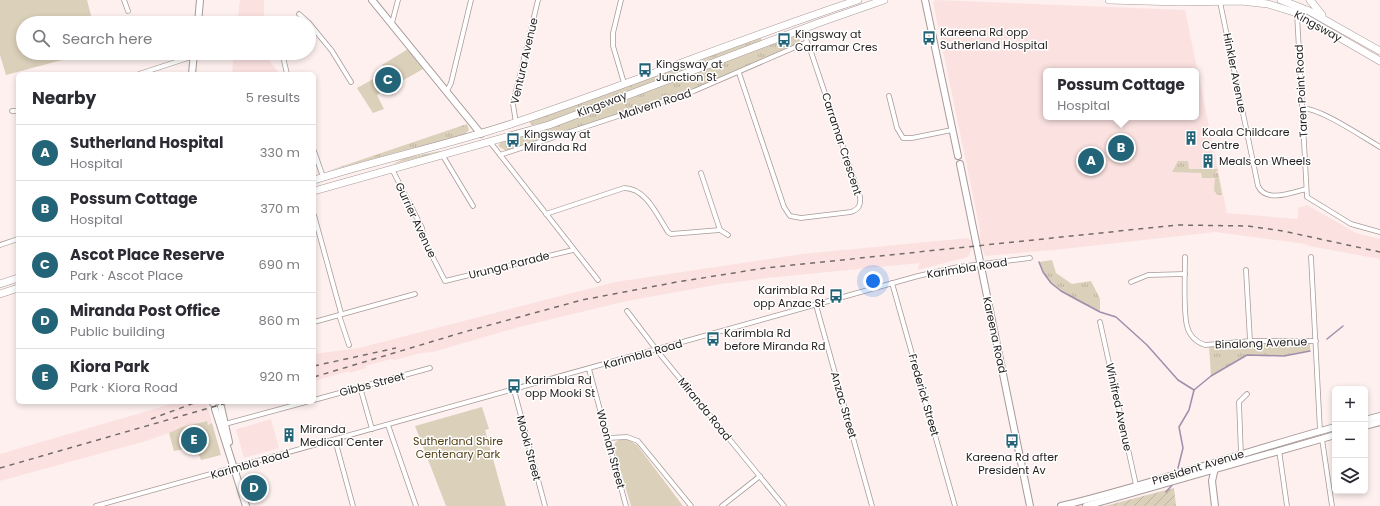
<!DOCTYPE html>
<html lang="en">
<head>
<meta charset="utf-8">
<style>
  body { margin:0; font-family:Poppins,sans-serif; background:#f2f2f3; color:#2b2b33 }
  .controls { position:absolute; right:12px; bottom:12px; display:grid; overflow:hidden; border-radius:6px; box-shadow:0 2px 6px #0003 }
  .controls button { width:36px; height:36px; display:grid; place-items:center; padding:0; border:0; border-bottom:1px solid #e1e1e2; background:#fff; color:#2b2b33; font:20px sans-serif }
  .you { position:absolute; left:873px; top:281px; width:14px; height:14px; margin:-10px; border:3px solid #fff; border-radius:50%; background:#1a73e8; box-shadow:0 0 0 6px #1a73e833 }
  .badge { display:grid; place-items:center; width:26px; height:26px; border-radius:50%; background:#246479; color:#fff; font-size:13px; font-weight:700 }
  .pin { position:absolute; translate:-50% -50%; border:2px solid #fff; box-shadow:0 1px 4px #0006 }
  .popup { position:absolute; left:1043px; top:68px; width:156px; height:52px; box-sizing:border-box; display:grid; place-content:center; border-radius:6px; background:#fff; filter:drop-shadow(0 1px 3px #0005); font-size:13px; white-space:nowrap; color:#7c7c81 }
  .popup b { font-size:15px; color:#2b2b33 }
  .popup::after { content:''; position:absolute; left:50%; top:100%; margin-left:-8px; border:8px solid transparent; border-top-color:#fff }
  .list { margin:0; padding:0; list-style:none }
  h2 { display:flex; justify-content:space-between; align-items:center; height:52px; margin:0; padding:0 16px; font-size:17px }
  h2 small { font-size:13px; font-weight:400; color:#7c7c81 }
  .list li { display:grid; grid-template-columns:26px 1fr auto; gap:12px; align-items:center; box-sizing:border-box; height:56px; padding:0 16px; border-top:1px solid #e1e1e2 }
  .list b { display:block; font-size:15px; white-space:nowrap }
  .list p { margin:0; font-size:13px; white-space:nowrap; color:#7c7c81 }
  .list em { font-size:13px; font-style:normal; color:#7c7c81 }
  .icon { flex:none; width:22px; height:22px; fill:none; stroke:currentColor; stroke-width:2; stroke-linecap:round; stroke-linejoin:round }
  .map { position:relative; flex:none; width:1380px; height:506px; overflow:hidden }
  .search { position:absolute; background:#fff; box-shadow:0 2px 6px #0003; left:16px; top:16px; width:300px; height:44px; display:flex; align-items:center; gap:10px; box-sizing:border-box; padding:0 14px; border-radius:22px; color:#7c7c81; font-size:15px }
  .panel { position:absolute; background:#fff; box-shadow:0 2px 6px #0003; left:16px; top:72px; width:300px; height:332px; border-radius:6px }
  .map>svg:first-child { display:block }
</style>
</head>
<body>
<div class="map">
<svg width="1380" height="506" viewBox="0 0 1380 506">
  <defs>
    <pattern id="grass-tufts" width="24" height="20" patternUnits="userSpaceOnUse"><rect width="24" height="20" fill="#dbd0ba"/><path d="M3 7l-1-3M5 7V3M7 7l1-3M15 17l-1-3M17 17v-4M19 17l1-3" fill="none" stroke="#bcb29f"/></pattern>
    <pattern id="garden-furrows" width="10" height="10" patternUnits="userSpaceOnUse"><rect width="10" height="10" fill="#dbd0ba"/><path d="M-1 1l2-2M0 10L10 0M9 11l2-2" fill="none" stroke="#bcb29f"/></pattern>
  </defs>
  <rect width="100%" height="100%" fill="#fdf0ef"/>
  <g fill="#fbe2e1" fill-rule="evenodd">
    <polygon points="240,0 264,0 264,23 237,23"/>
    <path d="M935,0L1185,10L1227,213L1298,219V208L1307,205L1356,233L1380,239V259L1309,246L1305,244L1215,232L1063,249L985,256L982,247L972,248L968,257L917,270L920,263L767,278L721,284L627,301L519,327L433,352L421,353L395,360L391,359L365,366L366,368L350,373L349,371L314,381V354L359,348L615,282L802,254L968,238L970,240L980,239V230L933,2ZM1046,71H1196V117H1046Z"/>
    <polygon points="234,53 267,53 271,63 280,74 232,74"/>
    <polygon points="178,402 206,402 212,423 208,425 206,421 200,422 146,441 0,481 0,454"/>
    <polygon points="271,419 279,448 244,458 236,430 237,429"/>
  </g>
  <g fill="url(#grass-tufts)">
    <polygon points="790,33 801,38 798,46 694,91 508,152 498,146 504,138 557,121 531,125 528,118 760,36 763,43"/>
    <polygon points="467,124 469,130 465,134 328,171"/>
    <polygon points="440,151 440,152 393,164 405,158"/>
    <polygon points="1178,161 1188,161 1189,169 1218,169 1216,173 1218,173 1222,195 1218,195 1214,191 1215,178 1202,178 1201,173 1172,172"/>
    <path d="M1052,260L1056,273L1072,284L1091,281L1100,299V311C1086,307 1062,293 1051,283C1045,278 1042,270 1039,262Z"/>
    <polygon points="1310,341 1310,351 1284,356 1247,355 1211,376 1209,345"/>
  </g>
  <g fill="#dbd0ba">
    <polygon points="0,0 87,0 93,23 23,23 23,53 88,53 6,75 0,55"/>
    <polygon points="408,49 423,69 377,95 384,109 373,113 357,88 386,72 382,65"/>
    <polygon points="482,407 489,429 485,430 506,506 446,506 415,426"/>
    <polygon points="207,421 208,425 212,423 221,455 201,460 196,447 174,451 169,433 182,427"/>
    <polygon points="620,439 629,440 637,445 683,506 631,506 614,448 615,443"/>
  </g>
  <polygon fill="url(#garden-furrows)" points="1174,488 1176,506 1105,506"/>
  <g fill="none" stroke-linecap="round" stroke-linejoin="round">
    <g stroke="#a48dac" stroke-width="1.5">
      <polyline points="1039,262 1043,272 1051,283 1061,291 1100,312 1116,317 1147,345 1178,380 1194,390"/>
      <polyline points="1327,339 1343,326"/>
      <polyline points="1178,468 1183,448 1179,427 1189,410 1194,390 1211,376 1247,355 1284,356 1310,351"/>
      <polyline points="1166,492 1173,484"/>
    </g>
    <defs>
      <g id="street">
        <polyline points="124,0 128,11"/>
        <polyline points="621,0 613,33 613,46 624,83"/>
        <path d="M1220,2L1258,186C1266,203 1291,193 1306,189"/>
        <polyline points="299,14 309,23"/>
        <polyline points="1297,14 1307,197 1351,224 1380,232"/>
        <polyline points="309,23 332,51 351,82"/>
        <polyline points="392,23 398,0"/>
        <polyline points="286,53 284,61 287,74"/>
        <path d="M739,73L784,207L790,216L801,218L851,212C859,209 861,205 860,197L810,49L802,29"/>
        <polyline points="139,74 194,56"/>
        <polyline points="447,91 451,83 471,0"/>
        <polyline points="889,96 897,128 903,138 912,138 952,130"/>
        <path d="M1302,108C1322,109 1361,136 1380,147"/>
        <polyline points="12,111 18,111"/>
        <polyline points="516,123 513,104 538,0"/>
        <polyline points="490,142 598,280"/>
        <polyline points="314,151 323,177"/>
        <polyline points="500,155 694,91 807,42"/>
        <polyline points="443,156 473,206"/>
        <polyline points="392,169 422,228 424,240 445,281 573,250"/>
        <polyline points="701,173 720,230 728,235"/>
        <path d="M546,214L624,188C646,188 657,215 668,232L671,234L720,230"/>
        <polyline points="314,215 341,313"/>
        <polyline points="0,245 18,239"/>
        <path d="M1185,257C1185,275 1183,310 1187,326C1189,335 1196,342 1205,345L1250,341H1316"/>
        <polyline points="1311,257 1320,431"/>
        <polyline points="1246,270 1250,341"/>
        <polyline points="1131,282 1148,275 1185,274"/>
        <polyline points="892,283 955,506"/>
        <polyline points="816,305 872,506"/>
        <polyline points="627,311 659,353 784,506"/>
        <polyline points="339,315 349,345"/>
        <polyline points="314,322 415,294"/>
        <polyline points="1100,322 1136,485"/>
        <polyline points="589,369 626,506"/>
        <polyline points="360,387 372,429"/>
        <polyline points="514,390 545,506"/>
        <polyline points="314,400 430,368"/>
        <polyline points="225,424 306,402"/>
        <polyline points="388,425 416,506"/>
        <polyline points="608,438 627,437 638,441 691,506"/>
        <polyline points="1322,439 1332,506"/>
        <polyline points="335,440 353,506"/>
        <polyline points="1279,450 1287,506"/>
        <polyline points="1241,455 1239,402 1247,394"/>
        <polyline points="96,506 918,276 958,267 1030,258"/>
        <polyline points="722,506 760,476"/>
      </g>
      <g id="secondary">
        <polyline points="372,0 481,134"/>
        <polyline points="925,0 958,156"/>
        <polyline points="198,23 200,0"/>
        <polyline points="192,74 194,53"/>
        <polyline points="960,164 1030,506"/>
        <polyline points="213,402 213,403"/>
        <polyline points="221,407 229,442"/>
        <polyline points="215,409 246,506"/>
        <polyline points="1365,420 1380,416"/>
        <polyline points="1365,426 1380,422"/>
        <polyline points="1215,468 1212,481 1215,506"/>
        <path d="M1061,506C1153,484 1243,452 1335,427"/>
        <polyline points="1086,506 1335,435"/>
      </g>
      <g id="primary">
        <polyline points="1109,0 1180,2 1241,1 1268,4 1297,13 1380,61"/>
        <polyline points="1281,0 1309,11 1380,51"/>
        <polyline points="1310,0 1322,15"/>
        <path d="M314,180C380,159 448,145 514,123C630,84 743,38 858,0"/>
        <polyline points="314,191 549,125 821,22 884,0"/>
        <polyline points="0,284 18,278"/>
        <polyline points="0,294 18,288"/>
      </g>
    </defs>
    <use href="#street" stroke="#a89a99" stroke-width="5.5"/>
    <use href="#secondary" stroke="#a89a99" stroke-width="8"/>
    <use href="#primary" stroke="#a89a99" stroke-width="8"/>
    <use href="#street" stroke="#fff" stroke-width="4"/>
    <use href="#secondary" stroke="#fff" stroke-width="6"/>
    <use href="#primary" stroke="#fff" stroke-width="7"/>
    <g stroke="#746c6b" stroke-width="1.5" stroke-dasharray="5 5" stroke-linecap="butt">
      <polyline points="314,366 396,348"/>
      <polyline points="314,377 464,332 582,300 677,282 765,268 1177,225 1248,226 1283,231 1380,252"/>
      <polyline points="151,419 197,402"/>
      <polyline points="0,468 230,402"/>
    </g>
  </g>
  <defs>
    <symbol id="bus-bare" viewBox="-9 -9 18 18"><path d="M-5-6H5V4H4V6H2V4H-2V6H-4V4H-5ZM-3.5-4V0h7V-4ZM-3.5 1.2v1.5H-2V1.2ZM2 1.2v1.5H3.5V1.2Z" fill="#246479" stroke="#fff" stroke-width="2.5" paint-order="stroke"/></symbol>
    <symbol id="building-bare" viewBox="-9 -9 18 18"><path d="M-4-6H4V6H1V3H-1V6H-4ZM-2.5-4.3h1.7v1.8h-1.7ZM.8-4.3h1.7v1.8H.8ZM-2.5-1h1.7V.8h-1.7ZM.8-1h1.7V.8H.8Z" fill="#246479" stroke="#fff" stroke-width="2.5" paint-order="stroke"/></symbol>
  </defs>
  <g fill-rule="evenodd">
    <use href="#bus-bare" x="919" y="28" width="20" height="20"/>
    <use href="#bus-bare" x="774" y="30" width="20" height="20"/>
    <use href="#bus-bare" x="635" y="60" width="20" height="20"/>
    <use href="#building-bare" x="1181" y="128" width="20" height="20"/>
    <use href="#bus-bare" x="503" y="130" width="20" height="20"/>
    <use href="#building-bare" x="1198" y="151" width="20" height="20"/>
    <use href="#bus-bare" x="826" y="286" width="20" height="20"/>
    <use href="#bus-bare" x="703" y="329" width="20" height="20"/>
    <use href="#bus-bare" x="504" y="376" width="20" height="20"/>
    <use href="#building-bare" x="279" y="425" width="20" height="20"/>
    <use href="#bus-bare" x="1002" y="431" width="20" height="20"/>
  </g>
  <g text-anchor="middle" stroke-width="3" stroke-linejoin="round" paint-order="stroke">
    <g font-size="11" fill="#221c1c" stroke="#fff">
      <text transform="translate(1318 26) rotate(29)" y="4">Kingsway</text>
      <text transform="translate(524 61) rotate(-77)" y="4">Ventura Avenue</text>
      <text transform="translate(1235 73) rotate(79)" y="4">Hinkler Avenue</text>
      <text transform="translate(1301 91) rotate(-93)" y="4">Taren Point Road</text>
      <text transform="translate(602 104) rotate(-21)" y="4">Kingsway</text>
      <text transform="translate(655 104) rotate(-18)" y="4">Malvern Road</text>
      <text transform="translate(842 144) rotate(72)" y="4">Carramar Crescent</text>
      <text transform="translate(416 220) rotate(65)" y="4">Gurrier Avenue</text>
      <text transform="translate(509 265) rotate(-14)" y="4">Urunga Parade</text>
      <text transform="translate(967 268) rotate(-9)" y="4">Karimbla Road</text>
      <text transform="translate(995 335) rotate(78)" y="4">Kareena Road</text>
      <text transform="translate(1261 343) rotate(-2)" y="4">Binalong Avenue</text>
      <text transform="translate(643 354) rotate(-16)" y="4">Karimbla Road</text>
      <text transform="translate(372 384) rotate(-15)" y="4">Gibbs Street</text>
      <text transform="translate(924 395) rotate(74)" y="4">Frederick Street</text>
      <text transform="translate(844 405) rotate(74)" y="4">Anzac Street</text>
      <text transform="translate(1119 407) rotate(78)" y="4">Winifred Avenue</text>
      <text transform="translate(705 409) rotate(51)" y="4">Miranda Road</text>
      <text transform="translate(529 448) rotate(75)" y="4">Mooki Street</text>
      <text transform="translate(611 449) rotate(75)" y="4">Woonah Street</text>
      <text transform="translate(250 464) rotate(-16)" y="4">Karimbla Road</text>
      <text transform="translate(1198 467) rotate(-17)" y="4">President Avenue</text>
    </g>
    <g font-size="11" fill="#221c1c" stroke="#fff" text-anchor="start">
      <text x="940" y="36">Kareena Rd opp<tspan x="940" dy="13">Sutherland Hospital</tspan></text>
      <text x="795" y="38">Kingsway at<tspan x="795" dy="13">Carramar Cres</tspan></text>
      <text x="656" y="68">Kingsway at<tspan x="656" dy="13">Junction St</tspan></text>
      <text x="1202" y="136">Koala Childcare<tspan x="1202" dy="13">Centre</tspan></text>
      <text x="524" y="138">Kingsway at<tspan x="524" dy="13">Miranda Rd</tspan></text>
      <text x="1219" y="165">Meals on Wheels</text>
      <text x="825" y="294" text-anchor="end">Karimbla Rd<tspan x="825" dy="13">opp Anzac St</tspan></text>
      <text x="724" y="337">Karimbla Rd<tspan x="724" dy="13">before Miranda Rd</tspan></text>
      <text x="525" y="384">Karimbla Rd<tspan x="525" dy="13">opp Mooki St</tspan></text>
      <text x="300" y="433">Miranda<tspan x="300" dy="13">Medical Center</tspan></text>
      <text x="1012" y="461" text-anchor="middle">Kareena Rd after<tspan x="1012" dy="13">President Av</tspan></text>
    </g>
    <g font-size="11" fill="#564216" stroke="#fff">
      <text x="458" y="445">Sutherland Shire<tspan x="458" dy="13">Centenary Park</tspan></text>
    </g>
  </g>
</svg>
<div class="controls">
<button>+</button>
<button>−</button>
<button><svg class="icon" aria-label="layers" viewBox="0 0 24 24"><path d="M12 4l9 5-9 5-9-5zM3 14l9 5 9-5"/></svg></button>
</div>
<div class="you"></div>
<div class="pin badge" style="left:1091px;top:161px">A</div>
<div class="pin badge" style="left:1121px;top:148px">B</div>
<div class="popup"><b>Possum Cottage</b>Hospital</div>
<div class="pin badge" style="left:388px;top:80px">C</div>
<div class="pin badge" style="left:254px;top:488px">D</div>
<div class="pin badge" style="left:194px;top:440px">E</div>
<div class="search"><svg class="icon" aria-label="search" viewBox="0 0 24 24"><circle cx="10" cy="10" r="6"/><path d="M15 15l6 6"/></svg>Search here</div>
<section class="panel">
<h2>Nearby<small>5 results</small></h2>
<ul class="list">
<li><span class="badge">A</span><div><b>Sutherland Hospital</b><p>Hospital</p></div><em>330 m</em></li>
<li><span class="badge">B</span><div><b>Possum Cottage</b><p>Hospital</p></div><em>370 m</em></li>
<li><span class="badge">C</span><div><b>Ascot Place Reserve</b><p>Park · Ascot Place</p></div><em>690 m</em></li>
<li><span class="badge">D</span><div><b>Miranda Post Office</b><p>Public building</p></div><em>860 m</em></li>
<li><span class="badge">E</span><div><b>Kiora Park</b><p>Park · Kiora Road</p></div><em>920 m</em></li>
</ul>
</section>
</div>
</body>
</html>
